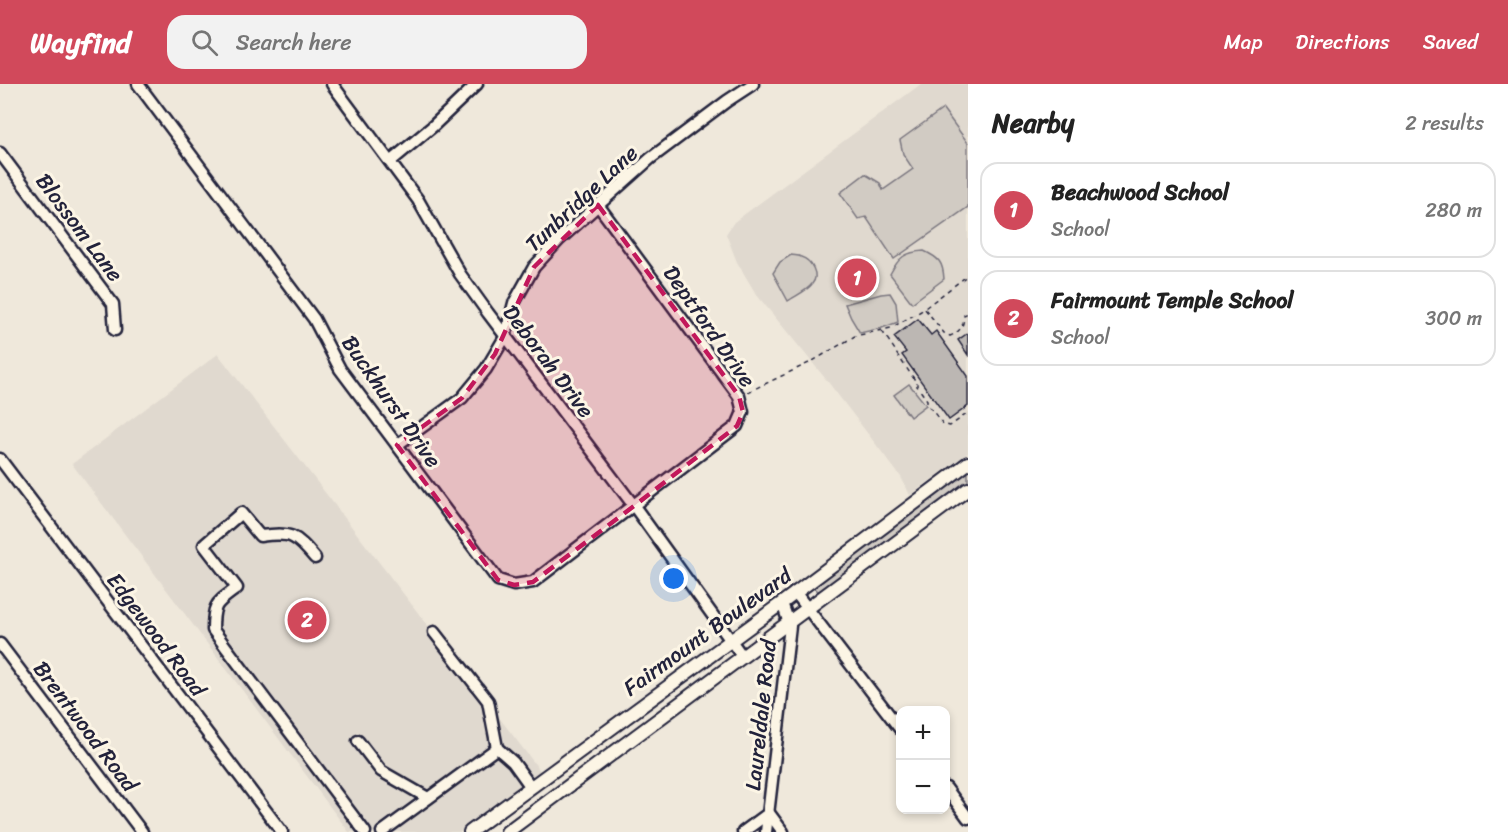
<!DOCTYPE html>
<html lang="en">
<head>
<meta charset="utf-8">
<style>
  body { margin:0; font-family:Sriracha,sans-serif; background:#f2f2f2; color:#222 }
  .controls { position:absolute; right:18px; bottom:18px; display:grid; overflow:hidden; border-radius:12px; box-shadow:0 3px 9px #0003 }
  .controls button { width:54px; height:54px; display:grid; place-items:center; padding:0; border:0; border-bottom:2px solid #e0e0e0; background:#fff; color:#222; font:30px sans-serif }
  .you { position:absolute; left:674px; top:495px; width:21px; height:21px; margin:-15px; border:4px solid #fff; border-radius:50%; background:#1a73e8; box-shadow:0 0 0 9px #1a73e833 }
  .badge { display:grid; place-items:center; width:39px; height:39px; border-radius:50%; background:#d1495b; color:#fff; font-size:20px; font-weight:700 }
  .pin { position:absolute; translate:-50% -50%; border:3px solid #fff; box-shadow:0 2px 6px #0006 }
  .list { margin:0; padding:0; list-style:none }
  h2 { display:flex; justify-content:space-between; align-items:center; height:78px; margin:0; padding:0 24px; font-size:26px }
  h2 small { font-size:20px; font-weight:400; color:#767676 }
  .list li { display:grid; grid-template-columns:39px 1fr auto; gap:18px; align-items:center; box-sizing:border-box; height:96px; margin:0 12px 12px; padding:0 12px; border:2px solid #e0e0e0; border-radius:18px }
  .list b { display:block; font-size:22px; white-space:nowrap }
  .list p { margin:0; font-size:20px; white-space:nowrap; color:#767676 }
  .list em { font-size:20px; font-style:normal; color:#767676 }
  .icon { flex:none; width:33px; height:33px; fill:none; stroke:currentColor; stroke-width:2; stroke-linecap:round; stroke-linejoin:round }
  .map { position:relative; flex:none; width:968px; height:748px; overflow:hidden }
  header { display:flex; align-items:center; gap:36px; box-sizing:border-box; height:84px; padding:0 30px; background:#d1495b; color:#fff }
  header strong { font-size:28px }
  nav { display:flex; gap:33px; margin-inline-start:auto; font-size:21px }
  .search { width:420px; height:54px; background:#f2f2f2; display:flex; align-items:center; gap:15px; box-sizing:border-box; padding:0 21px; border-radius:18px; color:#767676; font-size:22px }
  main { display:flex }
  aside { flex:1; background:#fff }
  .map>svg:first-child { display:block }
</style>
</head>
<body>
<header>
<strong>Wayfind</strong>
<div class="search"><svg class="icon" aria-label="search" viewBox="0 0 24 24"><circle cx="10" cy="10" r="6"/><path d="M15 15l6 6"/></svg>Search here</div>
<nav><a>Map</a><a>Directions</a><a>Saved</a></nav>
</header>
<main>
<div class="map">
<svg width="968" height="748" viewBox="0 0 968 748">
  <rect width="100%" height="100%" fill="#efe8db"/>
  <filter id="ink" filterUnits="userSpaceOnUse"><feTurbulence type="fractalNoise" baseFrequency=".0167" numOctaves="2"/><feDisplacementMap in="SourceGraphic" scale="12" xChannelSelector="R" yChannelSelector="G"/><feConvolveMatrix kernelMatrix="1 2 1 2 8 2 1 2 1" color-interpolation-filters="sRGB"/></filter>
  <g filter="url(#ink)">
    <g fill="#e0d9cf">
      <polygon points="921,0 968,0 968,369 910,411 901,393 825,294 756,210 737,178 726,150 734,138"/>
      <polygon points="218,270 545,693 470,748 349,748 72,380"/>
    </g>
    <g fill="#d1cbc3" stroke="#7a767f" stroke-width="1.5">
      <polygon points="943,25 968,59 968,123 894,175 866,133 858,135 840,109 865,90 880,99 883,106 913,85 903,70 900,56"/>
      <path d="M924,167C939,174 943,178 944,195L912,219L890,190C899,173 905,168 924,167Z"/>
      <path d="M791,171C795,172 798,171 801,173C811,176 820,191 812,200C807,207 795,212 788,217L773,189L780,178Z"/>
      <polygon points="890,209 896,219 898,238 882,244 860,249 851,234 845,220 881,210"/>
      <polygon points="909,300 926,321 910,333 894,311"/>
      <path d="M968,384V400L823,508C817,508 814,505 815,499Z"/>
    </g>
    <g fill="#bcb7b3" stroke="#22223b" stroke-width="1.5">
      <polygon points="918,235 931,251 936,247 968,292 968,322 949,336 902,271 906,268 894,253"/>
      <polygon points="968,249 968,271 958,256"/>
    </g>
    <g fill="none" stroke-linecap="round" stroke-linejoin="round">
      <defs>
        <g id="minor">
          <polyline points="138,0 314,235 340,285 498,496 514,501 533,498 737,342 743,328 739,312 598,121"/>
          <polyline points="332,0 418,116 460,190 488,229 634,422 742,572"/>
          <polyline points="0,69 113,220 115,246"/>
          <polyline points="391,77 432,43 477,0"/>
          <polyline points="397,361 462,314 486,285 505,253 514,219 534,183 559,156 651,74 727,17 753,0"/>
          <polyline points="0,375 282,748"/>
          <path d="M315,474C295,450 291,448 260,452L241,429L204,461L237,504C216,520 213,519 213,546L365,748"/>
          <polyline points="795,508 900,645"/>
          <polyline points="434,548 488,617 497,664"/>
          <polyline points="0,560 142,748"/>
          <polyline points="358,657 381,687 428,714"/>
          <polyline points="946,704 968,734"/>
          <polyline points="382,748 497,664 513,678 531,703"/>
          <polyline points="743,748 769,729 783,748"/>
          <polyline points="766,748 790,542 782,519"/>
        </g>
        <g id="major">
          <polyline points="470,748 782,519 968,379"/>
          <polyline points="507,748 968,405"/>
        </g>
      </defs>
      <use href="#minor" stroke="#22223b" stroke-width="15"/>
      <use href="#major" stroke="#22223b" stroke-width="16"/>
      <g stroke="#22223b" stroke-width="1.5" stroke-dasharray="4.5 4.5" stroke-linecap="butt">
        <path d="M925,225L944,249L950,252C960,248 964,242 964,231L968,229"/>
        <polyline points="882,247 895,266 896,269 917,299 917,302 927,316 927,320 943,340 950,342 968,329"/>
        <polyline points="748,308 811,278 855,252 891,244 921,227 968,191"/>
      </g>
      <use href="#minor" stroke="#fcf5e5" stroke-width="10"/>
      <use href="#major" stroke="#fcf5e5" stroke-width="12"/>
    </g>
  </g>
  <path fill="#c2185b" fill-opacity="0.2" stroke="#c2185b" stroke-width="4.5" stroke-dasharray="12 8" stroke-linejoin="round" d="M598,121L739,312L743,328L737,342L634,422L533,498L514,501L498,496L397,361L462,314L495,270L534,183Z"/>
  <g text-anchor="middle" stroke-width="6" stroke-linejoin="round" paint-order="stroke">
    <g font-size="22" fill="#22223b" stroke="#fcf5e5">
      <text transform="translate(581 114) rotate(-43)" y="8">Tunbridge Lane</text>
      <text transform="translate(80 143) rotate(53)" y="8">Blossom Lane</text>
      <text transform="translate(710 242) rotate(55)" y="8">Deptford Drive</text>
      <text transform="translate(549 277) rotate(53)" y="8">Deborah Drive</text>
      <text transform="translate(392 317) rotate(55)" y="8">Buckhurst Drive</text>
      <text transform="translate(707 547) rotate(-36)" y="8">Fairmount Boulevard</text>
      <text transform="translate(157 550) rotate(53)" y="8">Edgewood Road</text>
      <text transform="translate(760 631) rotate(-84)" y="8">Laureldale Road</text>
      <text transform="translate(86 642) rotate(53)" y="8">Brentwood Road</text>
    </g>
  </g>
</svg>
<div class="controls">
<button>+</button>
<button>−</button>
</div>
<div class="you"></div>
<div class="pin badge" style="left:857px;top:194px">1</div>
<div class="pin badge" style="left:307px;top:536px">2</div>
</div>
<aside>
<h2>Nearby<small>2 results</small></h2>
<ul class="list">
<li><span class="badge">1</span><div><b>Beachwood School</b><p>School</p></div><em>280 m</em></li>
<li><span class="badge">2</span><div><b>Fairmount Temple School</b><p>School</p></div><em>300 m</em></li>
</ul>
</aside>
</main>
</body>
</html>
